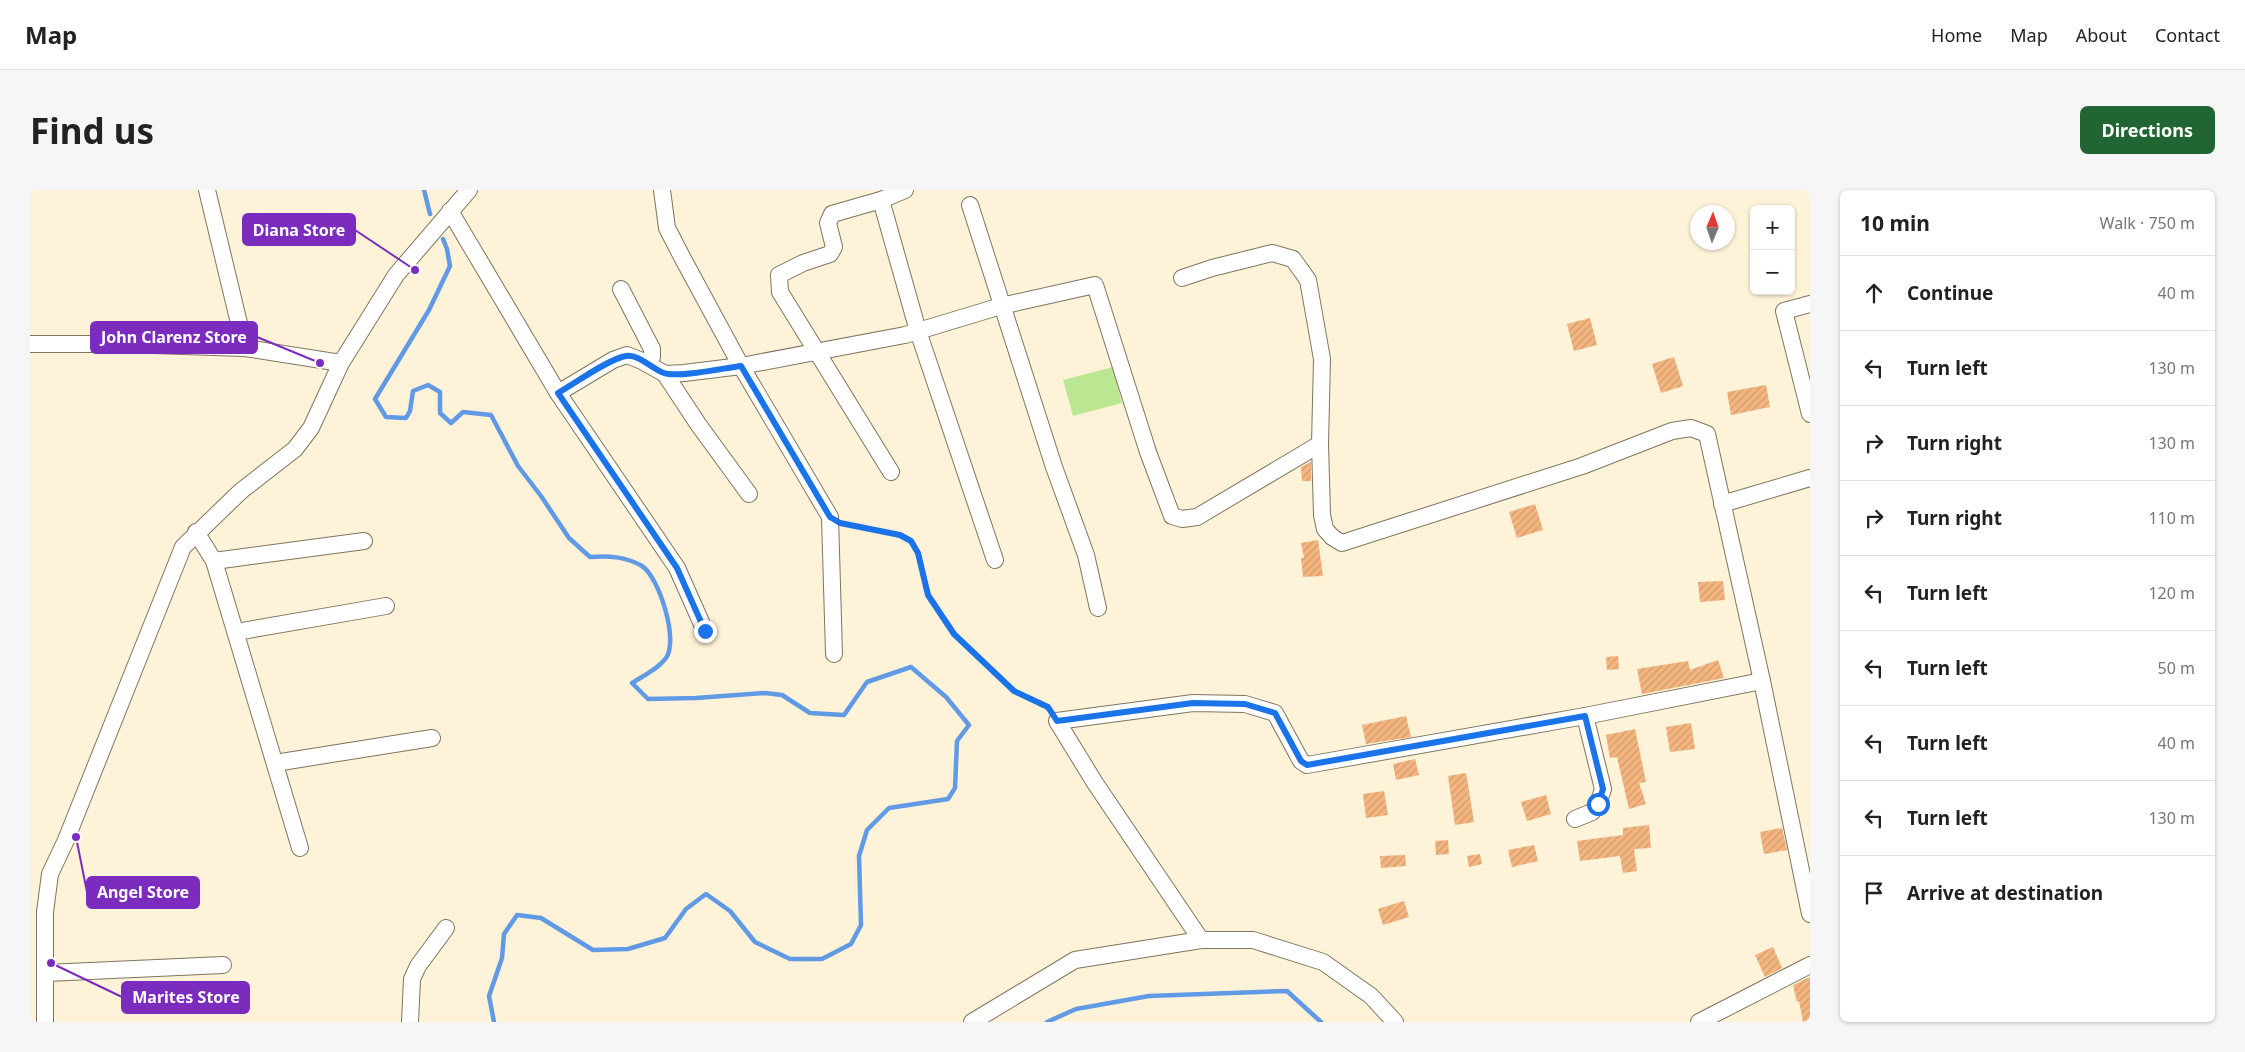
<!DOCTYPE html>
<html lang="en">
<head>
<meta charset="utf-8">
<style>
  body { margin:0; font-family:"Noto Sans",sans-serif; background:#f6f6f6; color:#222 }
  .controls { position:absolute; right:15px; top:15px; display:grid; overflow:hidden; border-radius:8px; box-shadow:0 1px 4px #0004 }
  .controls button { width:45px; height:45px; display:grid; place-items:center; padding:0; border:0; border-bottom:1px solid #e0e0e0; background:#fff; color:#222; font:25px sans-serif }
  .compass { position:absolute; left:1660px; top:15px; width:45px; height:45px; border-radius:50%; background:#fff; box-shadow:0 1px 4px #0004; rotate:2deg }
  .stop { position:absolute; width:15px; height:15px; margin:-11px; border:4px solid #1a73e8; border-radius:50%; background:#fff }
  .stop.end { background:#1a73e8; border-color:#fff; box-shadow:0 1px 5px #0008 }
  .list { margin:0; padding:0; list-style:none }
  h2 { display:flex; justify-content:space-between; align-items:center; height:65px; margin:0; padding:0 20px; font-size:21px }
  h2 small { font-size:16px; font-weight:400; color:#767676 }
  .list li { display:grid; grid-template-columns:32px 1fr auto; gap:15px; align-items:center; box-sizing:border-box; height:75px; padding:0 20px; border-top:1px solid #e0e0e0 }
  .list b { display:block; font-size:19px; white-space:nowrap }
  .list em { font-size:16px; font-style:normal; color:#767676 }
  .icon { flex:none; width:28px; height:28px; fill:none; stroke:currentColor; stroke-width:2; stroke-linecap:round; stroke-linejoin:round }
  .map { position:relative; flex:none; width:1780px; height:832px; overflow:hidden; border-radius:8px }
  header { display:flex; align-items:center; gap:30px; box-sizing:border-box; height:70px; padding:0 25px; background:#fff; border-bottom:1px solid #e0e0e0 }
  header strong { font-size:24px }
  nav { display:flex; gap:28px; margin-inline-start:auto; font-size:18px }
  .intro { display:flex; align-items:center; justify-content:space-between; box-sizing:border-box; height:120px; padding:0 30px }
  h1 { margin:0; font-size:35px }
  .button { padding:12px 22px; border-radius:8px; background:#216632; color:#fff; font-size:18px; font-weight:700 }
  main { display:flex; gap:30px; padding:0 30px }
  aside { flex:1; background:#fff; border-radius:8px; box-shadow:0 1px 4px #0004 }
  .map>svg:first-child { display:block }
</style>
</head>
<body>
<header>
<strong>Map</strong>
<nav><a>Home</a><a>Map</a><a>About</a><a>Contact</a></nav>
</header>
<div class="intro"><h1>Find us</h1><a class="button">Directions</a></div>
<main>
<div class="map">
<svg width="1780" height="832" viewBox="0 0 1780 832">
  <defs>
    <pattern id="building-hatch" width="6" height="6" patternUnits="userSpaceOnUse" patternTransform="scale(1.25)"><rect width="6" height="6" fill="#f4b57f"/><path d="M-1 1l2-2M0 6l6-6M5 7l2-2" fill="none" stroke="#d19c6d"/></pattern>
  </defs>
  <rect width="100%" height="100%" fill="#fef2d8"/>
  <polygon fill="#bce792" points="1083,177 1092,213 1043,226 1033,190"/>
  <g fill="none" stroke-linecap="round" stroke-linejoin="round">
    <g stroke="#609ae5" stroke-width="4.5">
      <polyline points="394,0 400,24"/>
      <path d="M413,49L417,59L420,76L399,120L345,209L356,227L376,228L380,221L383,201L398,195L410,202V223L421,233L433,222L461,225L488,276L511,306L539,348L560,367C578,366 595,366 612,376C629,387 649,450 636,468C628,479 613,486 602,493L618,509L666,508L735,503L752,505L780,523L814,525L837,492L881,477L916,507L939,535L927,551L925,598L918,609L859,618L837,640L829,666L831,735L821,754L792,769H760L725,752L700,721L676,704L656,719L635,748L598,759L563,760L511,728L487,725L474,744L472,768L459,806L464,832"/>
      <polyline points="1017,832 1046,819 1119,806 1257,801 1291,832"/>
    </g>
  </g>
  <g fill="url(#building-hatch)">
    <polygon points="1560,128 1567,155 1544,161 1537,134"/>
    <polygon points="1644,167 1653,196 1631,203 1622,174"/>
    <polygon points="1736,195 1740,217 1701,225 1697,202"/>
    <polygon points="1281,272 1281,291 1272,291 1271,277"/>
    <polygon points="1505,314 1513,340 1487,348 1479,322"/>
    <polygon points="1288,350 1293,386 1273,387 1271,368 1274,368 1271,353"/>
    <polygon points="1693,391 1695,410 1670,412 1668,392"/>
    <polygon points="1588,466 1589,479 1577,480 1576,467"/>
    <polygon points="1688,470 1694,488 1612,504 1607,479 1658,471 1660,480"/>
    <polygon points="1376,526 1381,547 1336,554 1332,535"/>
    <polygon points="1661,533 1665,559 1640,562 1636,537"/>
    <polygon points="1605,539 1616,592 1609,593 1616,614 1599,619 1587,567 1580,568 1576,545"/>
    <polygon points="1385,569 1389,585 1366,590 1363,574"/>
    <polygon points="1436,583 1444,632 1425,635 1418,586"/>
    <polygon points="1354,601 1358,625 1336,628 1333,604"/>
    <polygon points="1516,605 1521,624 1497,631 1491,612"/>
    <polygon points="1619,635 1621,658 1604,659 1607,681 1593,683 1590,666 1550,671 1547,651 1593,645 1593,638"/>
    <polygon points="1752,638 1757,660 1734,664 1730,642"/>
    <polygon points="1418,650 1419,664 1406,665 1405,651"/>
    <polygon points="1504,655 1508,671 1482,677 1478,660"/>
    <polygon points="1450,664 1452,674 1439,677 1437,666"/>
    <polygon points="1375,665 1376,676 1351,678 1350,666"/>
    <polygon points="1374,711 1379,727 1353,735 1348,719"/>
    <polygon points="1743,757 1752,778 1735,787 1725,765"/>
    <polygon points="1780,787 1780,832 1773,832 1769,811 1767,812 1763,795"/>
  </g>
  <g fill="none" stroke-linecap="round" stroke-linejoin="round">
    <defs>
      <g id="minor">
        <polyline points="177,0 215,158"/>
        <polyline points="632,0 637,38 652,67 711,176 800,327 804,464"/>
        <polyline points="851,10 888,141 965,370"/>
        <polyline points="940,15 1024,277 1056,365 1068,418"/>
        <polyline points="420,21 528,203 647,378 675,441"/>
        <polyline points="1152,88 1182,78 1242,63 1263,69 1278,90 1292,169 1290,254 1292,325 1295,339 1302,347 1312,353 1552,276 1642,241 1661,238 1677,244 1732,491 1780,724"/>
        <polyline points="591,99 622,159 622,167 617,174"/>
        <polyline points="1780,114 1754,121 1780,224"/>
        <polyline points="0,154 92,154 215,158 311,173"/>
        <polyline points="635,184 668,234 719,304"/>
        <polyline points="528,203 583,170 597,165 612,171 635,184 654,183 711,176 875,145 971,116 1065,95 1118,262 1142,326 1152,329 1167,327 1290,254"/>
        <polyline points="861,282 750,102 749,85 773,73 800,64 804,57 798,33 802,24 851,10 875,0"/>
        <polyline points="1692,314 1780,288"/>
        <polyline points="166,342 184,371 270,658"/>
        <polyline points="184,371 334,351"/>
        <polyline points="206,442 356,416"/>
        <polyline points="245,573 402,548"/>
        <polyline points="1545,629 1562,622 1568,614 1573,599 1555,526"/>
        <polyline points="1171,750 1065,593 1027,531 1163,513 1215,514 1245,523 1271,571 1277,575 1555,526 1732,491"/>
        <polyline points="16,783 193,775"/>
        <polyline points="15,832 15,722 20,684 36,650 153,357 211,301 265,259 281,238 311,173 366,85 439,0"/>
        <polyline points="380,832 382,789 388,776 416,738"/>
        <polyline points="942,832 1045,770 1171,750 1223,750 1293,772 1341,806 1365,832"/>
        <polyline points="1669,832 1780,775"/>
      </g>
    </defs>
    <use href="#minor" stroke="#7f745d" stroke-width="18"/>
    <polyline stroke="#9d9482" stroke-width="2.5" stroke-dasharray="5 2.5" stroke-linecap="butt" points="814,333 870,345 881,351 888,363 898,405 924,444 984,501 1019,520"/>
    <use href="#minor" stroke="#fff" stroke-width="16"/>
  </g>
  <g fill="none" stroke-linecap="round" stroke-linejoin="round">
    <path stroke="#1a73e8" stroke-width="6" d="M675,441L647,378L528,203C544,194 580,168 596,166C609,164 622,179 634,183C649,188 694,178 711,176L800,327L810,333L870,345L881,351L888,363L898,405L924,444L984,501L1018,517L1027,531L1163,513L1215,514L1245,523L1271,571L1277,575L1555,526L1573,599L1568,614"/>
  </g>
  <path fill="none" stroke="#7b2cbf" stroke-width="2" d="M385 80L325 40M290 173L227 147M46 647L57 702M21 773L92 807"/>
  <g fill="#7b2cbf" stroke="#fff" stroke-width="2">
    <circle cx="385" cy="80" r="5"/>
    <circle cx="290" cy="173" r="5"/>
    <circle cx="46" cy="647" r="5"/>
    <circle cx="21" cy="773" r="5"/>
  </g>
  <g fill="#7b2cbf" stroke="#7b2cbf" stroke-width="2">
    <rect x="213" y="24" width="112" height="31" rx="5"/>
    <rect x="61" y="132" width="166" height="31" rx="5"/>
    <rect x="57" y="687" width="112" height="31" rx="5"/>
    <rect x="92" y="792" width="127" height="31" rx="5"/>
  </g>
  <g font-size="16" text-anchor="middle" font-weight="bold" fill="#fff">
    <text x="269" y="46">Diana Store</text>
    <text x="144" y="153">John Clarenz Store</text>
    <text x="113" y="708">Angel Store</text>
    <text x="156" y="813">Marites Store</text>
  </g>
</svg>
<div class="controls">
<button>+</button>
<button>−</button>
</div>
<svg class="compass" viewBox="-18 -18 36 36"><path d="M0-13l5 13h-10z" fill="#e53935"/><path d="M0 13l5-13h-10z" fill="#767676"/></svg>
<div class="stop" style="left:1568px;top:614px"></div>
<div class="stop end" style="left:675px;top:441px"></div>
</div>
<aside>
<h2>10 min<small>Walk · 750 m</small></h2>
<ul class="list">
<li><svg class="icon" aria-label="ahead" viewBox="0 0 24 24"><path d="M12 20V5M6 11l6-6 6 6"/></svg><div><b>Continue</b></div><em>40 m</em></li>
<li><svg class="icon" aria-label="left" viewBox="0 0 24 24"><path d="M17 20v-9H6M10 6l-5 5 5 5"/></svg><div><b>Turn left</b></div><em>130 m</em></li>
<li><svg class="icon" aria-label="right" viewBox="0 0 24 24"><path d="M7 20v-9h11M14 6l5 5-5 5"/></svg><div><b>Turn right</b></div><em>130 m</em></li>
<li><svg class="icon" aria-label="right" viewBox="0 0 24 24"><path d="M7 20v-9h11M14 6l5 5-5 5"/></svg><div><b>Turn right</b></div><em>110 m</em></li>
<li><svg class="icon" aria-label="left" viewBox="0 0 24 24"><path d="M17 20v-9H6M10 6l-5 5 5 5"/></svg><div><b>Turn left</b></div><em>120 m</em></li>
<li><svg class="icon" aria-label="left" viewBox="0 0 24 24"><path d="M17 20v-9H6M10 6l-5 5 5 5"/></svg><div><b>Turn left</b></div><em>50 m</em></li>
<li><svg class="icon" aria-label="left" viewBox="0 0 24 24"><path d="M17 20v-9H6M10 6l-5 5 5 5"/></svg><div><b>Turn left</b></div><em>40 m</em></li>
<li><svg class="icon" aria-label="left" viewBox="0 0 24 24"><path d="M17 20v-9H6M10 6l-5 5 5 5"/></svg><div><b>Turn left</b></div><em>130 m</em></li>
<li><svg class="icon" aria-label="arrive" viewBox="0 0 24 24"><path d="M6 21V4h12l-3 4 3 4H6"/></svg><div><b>Arrive at destination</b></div></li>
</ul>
</aside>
</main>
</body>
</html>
